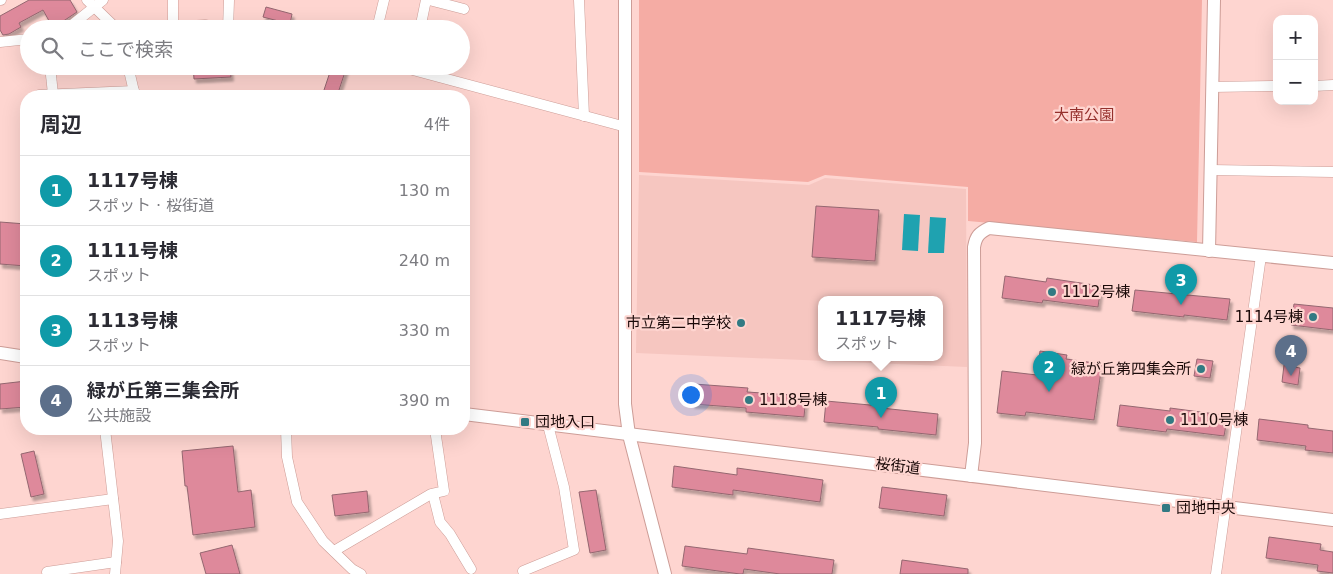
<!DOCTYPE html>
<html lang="ja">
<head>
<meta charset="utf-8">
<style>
  body { margin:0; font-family:"DejaVu Sans","Noto Sans JP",sans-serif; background:#f2f2f3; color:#2b2b33 }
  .controls { position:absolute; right:15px; top:15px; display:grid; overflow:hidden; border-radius:10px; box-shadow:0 5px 20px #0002 }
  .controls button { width:45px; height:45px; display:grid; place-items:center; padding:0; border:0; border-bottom:1px solid #e1e1e2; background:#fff; color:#2b2b33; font:25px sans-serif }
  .you { position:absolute; left:690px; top:394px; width:18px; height:18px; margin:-12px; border:4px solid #fff; border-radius:50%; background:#1a73e8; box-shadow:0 0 0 8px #1a73e833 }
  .badge { display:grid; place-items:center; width:32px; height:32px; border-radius:50%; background:#327a83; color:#fff; font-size:16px; font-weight:700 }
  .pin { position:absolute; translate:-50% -41px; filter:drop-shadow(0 1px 2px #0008) }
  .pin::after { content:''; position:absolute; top:26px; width:18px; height:15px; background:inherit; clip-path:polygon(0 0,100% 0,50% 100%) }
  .popup { position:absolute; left:818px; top:296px; width:125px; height:65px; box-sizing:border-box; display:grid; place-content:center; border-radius:10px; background:#fff; filter:drop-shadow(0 1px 4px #0005); font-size:16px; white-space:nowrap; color:#7c7c81 }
  .popup b { font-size:19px; color:#2b2b33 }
  .popup::after { content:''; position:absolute; left:50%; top:100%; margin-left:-10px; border:10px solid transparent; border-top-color:#fff }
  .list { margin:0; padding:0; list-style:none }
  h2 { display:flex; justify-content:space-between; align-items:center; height:65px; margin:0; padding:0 20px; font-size:21px }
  h2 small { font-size:16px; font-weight:400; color:#7c7c81 }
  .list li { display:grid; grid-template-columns:32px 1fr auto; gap:15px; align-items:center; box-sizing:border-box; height:70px; padding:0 20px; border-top:1px solid #e1e1e2 }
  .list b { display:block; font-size:19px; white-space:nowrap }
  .list p { margin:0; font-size:16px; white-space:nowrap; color:#7c7c81 }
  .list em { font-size:16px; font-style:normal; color:#7c7c81 }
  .icon { flex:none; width:28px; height:28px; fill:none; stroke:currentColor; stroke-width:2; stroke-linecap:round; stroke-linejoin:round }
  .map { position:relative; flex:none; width:1333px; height:574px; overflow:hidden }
  .search { position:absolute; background:#fff; box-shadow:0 5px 20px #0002; left:20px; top:20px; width:450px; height:55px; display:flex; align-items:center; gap:12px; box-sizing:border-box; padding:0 18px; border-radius:28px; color:#7c7c81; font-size:19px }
  .panel { position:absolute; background:#fff; box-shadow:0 5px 20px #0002; left:20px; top:90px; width:450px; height:345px; border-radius:20px }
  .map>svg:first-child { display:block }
</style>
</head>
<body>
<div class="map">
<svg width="1333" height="574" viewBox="0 0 1333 574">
  <defs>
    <filter id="shadow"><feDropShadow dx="2.5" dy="4" stdDeviation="1" flood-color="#0004"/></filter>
  </defs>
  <rect width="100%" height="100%" fill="#fed5d0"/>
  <path fill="#f6c6c0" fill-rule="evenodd" d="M639,175L809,185L825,178L966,189L967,367L636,353ZM822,299H940V357H822Z"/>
  <polygon fill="#f5aca4" points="639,0 1202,0 1197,242 968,221 968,187 825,175 808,182 639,172"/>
  <g fill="#1fa2b0">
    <polygon points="904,214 920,215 918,251 902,250"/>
    <polygon points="930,217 946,218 944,253 928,253"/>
  </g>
  <g fill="#de899b" stroke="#946770" filter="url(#shadow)">
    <polygon points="29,0 70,0 77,12 53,28 43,10 19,23 21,27 9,34 3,35 0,30 0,16"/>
    <polygon points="266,7 292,14 290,24 263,17"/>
    <polygon points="193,66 230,66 231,77 194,79"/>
    <polygon points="332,66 347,66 337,96 322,96"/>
    <polygon points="816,206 879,210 875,261 812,257"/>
    <polygon points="0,222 26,224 26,266 0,264"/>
    <polygon points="1005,276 1046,282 1047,278 1101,286 1098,307 1043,300 1042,303 1002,298"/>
    <polygon points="1135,290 1230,299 1227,320 1184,315 1184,317 1132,311"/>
    <polygon points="1294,304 1333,308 1333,330 1291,325"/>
    <polygon points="1040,351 1067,355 1066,359 1102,364 1094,420 1026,412 1025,416 997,413 1002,371 1037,375"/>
    <polygon points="1197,359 1213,361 1210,378 1194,376"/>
    <polygon points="1284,365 1300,368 1298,385 1282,382"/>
    <polygon points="26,381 26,407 0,409 0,384"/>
    <polygon points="694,384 748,388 747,392 806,396 804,417 746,412 746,408 692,404"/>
    <polygon points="826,401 881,406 881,408 938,414 936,435 878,429 878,427 824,422"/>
    <polygon points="1120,405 1170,411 1170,408 1223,415 1222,425 1226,425 1224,436 1167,429 1166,432 1117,426"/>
    <polygon points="1259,419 1308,425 1308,428 1333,431 1333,453 1305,450 1306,446 1257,440"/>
    <polygon points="233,446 238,492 251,490 255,527 193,535 187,486 185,486 182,451"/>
    <polygon points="34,451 44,494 31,497 21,454"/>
    <polygon points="674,466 737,475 737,468 823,480 820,502 733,490 733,495 672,487"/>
    <polygon points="882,487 947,495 944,516 879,508"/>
    <polygon points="596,490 606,550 590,553 579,492"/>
    <polygon points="367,491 369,512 335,516 332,495"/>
    <polygon points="1269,537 1321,544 1320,550 1333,552 1333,573 1317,571 1318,565 1266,558"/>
    <polygon points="232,545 240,574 206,574 200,553"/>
    <polygon points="685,546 747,554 748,548 834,560 832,574 780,574 744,569 743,574 740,574 682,566"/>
    <polygon points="902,560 968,569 968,574 900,574"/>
  </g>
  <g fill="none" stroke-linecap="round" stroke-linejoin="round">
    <defs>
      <g id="minor">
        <polyline points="0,0 1,0"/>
        <polyline points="87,0 117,29"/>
        <polyline points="173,0 173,26"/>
        <polyline points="429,0 464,9"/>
        <polyline points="579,0 584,116"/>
        <polyline points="67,29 103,0"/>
        <polyline points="140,29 205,25 226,29"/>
        <polyline points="228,29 229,0"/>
        <polyline points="377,29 384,0"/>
        <polyline points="420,29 426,0"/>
        <polyline points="0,42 29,39"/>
        <polyline points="50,66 53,94"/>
        <polyline points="128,66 135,96"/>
        <polyline points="398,66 626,127"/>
        <polyline points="1314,86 1333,85"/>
        <polyline points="1212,87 1277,86"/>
        <polyline points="39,95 134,91"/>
        <polyline points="1211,170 1333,172"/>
        <polyline points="105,429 118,541 115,574"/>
        <polyline points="286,429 287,457 297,502 323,541 352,569 361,574"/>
        <polyline points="433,494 440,522 450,534 471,569"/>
        <polyline points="0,514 113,499"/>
        <polyline points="334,551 431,494 444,491 435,429"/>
        <polyline points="523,571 574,550 564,487 548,425"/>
        <polyline points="47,572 116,562"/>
        <polyline points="1216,574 1261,256"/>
      </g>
      <g id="tertiary">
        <polyline points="625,0 625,404 629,435 665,574"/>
        <polyline points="1209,251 1214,0"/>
        <polyline points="0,353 26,357"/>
        <polyline points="464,414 1333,520"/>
        <path d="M971,476L975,443L974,247C976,236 979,233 989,228L1333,263"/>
      </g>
    </defs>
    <use href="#minor" stroke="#cd9d97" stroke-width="11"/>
    <use href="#tertiary" stroke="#cd9d97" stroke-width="14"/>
    <use href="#minor" stroke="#fff" stroke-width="10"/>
    <use href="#tertiary" stroke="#fff" stroke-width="12"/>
  </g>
  <g fill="#327a83" stroke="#fed5d0" stroke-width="2">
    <circle cx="1052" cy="292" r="5"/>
    <circle cx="1313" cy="317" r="5"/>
    <circle cx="741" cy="323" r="5"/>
    <circle cx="1201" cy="369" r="5"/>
    <circle cx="749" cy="400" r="5"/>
    <circle cx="1170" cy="420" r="5"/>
    <rect x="520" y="417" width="10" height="10" rx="2.5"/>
    <rect x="1161" y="503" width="10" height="10" rx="2.5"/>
  </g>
  <g text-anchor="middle" stroke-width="4.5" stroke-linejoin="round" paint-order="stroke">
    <g font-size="15" fill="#95302c" stroke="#fed5d0">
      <text x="1084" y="120">大南公園</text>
    </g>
    <g font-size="15" fill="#1a0908" stroke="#fed5d0" text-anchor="start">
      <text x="1062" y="297">1112号棟</text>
      <text x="1303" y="322" text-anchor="end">1114号棟</text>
      <text x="731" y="328" text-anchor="end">市立第二中学校</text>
      <text x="1191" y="374" text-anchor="end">緑が丘第四集会所</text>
      <text x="759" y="405">1118号棟</text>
      <text x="1180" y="425">1110号棟</text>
      <text x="535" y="427">団地入口</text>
      <text x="1176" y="513">団地中央</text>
    </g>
    <g font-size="15" fill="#1a0908" stroke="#fed5d0">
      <text transform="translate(898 466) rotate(7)" y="5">桜街道</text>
    </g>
  </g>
</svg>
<div class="controls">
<button>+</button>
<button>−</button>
</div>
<div class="you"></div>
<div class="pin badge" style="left:881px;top:418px;background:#0f9aa8">1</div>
<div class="popup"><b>1117号棟</b>スポット</div>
<div class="pin badge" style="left:1049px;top:392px;background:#0f9aa8">2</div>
<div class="pin badge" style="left:1181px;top:305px;background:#0f9aa8">3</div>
<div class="pin badge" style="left:1291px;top:376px;background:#5c6f8a">4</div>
<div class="search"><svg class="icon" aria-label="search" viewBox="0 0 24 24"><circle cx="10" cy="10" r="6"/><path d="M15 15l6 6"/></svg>ここで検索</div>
<section class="panel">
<h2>周辺<small>4件</small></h2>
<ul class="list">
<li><span class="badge" style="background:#0f9aa8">1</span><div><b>1117号棟</b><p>スポット · 桜街道</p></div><em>130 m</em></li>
<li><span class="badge" style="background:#0f9aa8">2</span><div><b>1111号棟</b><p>スポット</p></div><em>240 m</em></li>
<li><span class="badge" style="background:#0f9aa8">3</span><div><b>1113号棟</b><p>スポット</p></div><em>330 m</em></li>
<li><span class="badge" style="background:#5c6f8a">4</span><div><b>緑が丘第三集会所</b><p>公共施設</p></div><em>390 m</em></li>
</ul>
</section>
</div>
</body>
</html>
